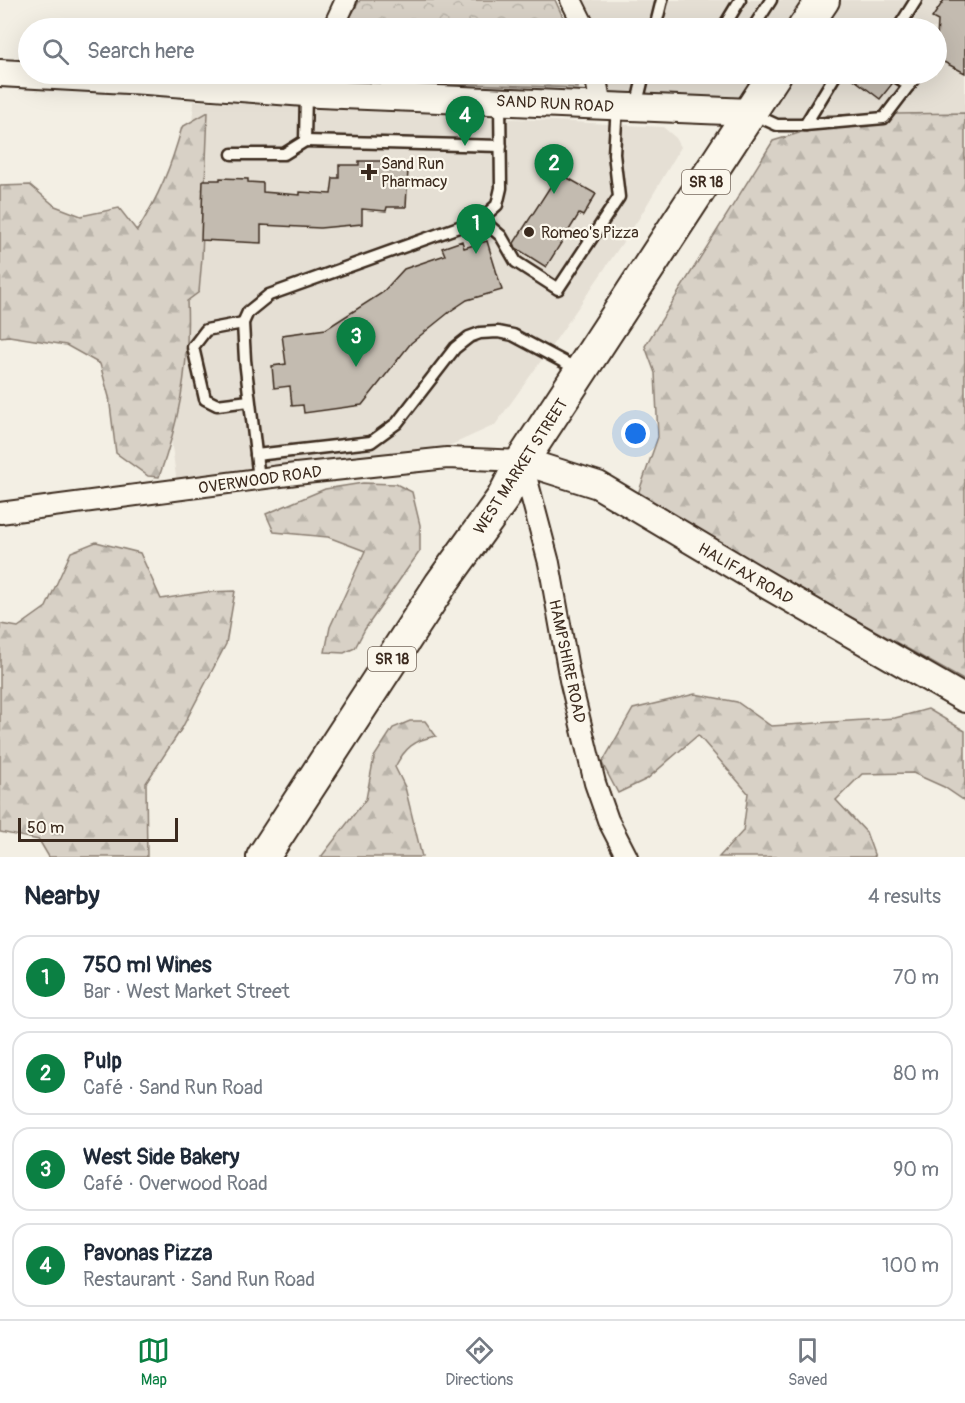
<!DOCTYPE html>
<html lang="en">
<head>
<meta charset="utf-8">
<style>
  body { margin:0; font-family:Pangolin,sans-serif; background:#f6f6f7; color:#1f2937 }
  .scale { position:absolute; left:18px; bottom:15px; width:160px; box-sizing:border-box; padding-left:6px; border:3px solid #3b2a1e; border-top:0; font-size:16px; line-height:21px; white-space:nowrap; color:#3b2a1e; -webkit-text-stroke:4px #fbf7ec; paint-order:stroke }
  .you { position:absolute; left:636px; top:434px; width:21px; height:21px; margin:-15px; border:4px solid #fff; border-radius:50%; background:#1a73e8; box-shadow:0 0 0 9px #1a73e833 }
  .badge { display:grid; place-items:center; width:39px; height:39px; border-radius:50%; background:#0b8043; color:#fff; font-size:20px; font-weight:700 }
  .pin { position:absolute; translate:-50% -50px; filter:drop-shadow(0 2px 3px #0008) }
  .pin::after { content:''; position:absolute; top:32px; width:21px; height:18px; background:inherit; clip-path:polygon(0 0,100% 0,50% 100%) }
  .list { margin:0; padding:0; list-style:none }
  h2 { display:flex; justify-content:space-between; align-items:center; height:78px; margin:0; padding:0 24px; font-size:26px }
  h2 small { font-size:20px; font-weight:400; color:#747a83 }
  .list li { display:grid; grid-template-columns:39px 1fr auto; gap:18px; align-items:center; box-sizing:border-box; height:84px; margin:0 12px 12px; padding:0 12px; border:2px solid #e0e1e3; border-radius:18px }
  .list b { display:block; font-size:22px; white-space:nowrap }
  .list p { margin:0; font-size:20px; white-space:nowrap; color:#747a83 }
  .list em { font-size:20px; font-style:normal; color:#747a83 }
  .icon { flex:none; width:33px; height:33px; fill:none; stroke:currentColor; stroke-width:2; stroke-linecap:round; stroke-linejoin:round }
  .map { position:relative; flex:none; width:965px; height:857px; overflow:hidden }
  .search { position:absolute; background:#fff; box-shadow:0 6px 24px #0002; left:18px; right:18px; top:18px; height:66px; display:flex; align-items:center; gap:15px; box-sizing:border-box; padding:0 21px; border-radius:33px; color:#747a83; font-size:22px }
  .sheet { height:462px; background:#fff }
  nav { display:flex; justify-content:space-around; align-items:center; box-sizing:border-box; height:84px; border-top:2px solid #e0e1e3; background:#fff; font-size:16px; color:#747a83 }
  nav a { display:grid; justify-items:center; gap:3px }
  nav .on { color:#0b8043 }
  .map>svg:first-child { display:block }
</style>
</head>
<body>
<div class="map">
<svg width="965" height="857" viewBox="0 0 965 857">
  <defs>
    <pattern id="forest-firs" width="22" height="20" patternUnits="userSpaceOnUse" patternTransform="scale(1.5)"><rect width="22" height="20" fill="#d8d1c6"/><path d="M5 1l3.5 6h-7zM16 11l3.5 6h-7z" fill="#bab4aa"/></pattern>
    <pattern id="park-crowns" width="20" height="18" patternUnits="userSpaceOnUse" patternTransform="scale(1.5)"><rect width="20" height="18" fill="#d8d1c6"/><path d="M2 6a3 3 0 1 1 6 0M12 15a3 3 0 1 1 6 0" fill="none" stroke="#bab4aa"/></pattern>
  </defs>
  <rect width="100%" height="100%" fill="#f3efe4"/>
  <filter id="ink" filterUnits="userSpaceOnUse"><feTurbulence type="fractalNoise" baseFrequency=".0167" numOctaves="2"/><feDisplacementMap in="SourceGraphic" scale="12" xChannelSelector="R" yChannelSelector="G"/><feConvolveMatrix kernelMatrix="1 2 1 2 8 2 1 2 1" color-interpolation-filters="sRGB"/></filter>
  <g filter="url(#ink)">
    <g fill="#e5dfd4">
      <polygon points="571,0 965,0 965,119 805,125 601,106 595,74 936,74 936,28 585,28"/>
      <polygon points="194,101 663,127 676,138 681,147 638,220 551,347 495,425 438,451 177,484 152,294 177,281"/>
    </g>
    <g fill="url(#forest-firs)" stroke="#8a7e72" stroke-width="1.5">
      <path d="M208,112L202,257L199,292L187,301C190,361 180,420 159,477L148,476L116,453L109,397L100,364L66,345L9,336L0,337V186L30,185L55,206L81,216L119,208L137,231C159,196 171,167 182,127Z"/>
      <polygon points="965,113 965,681 637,497 658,437 655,373 645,346 773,141 799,133 827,115"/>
      <polygon points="363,483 396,484 412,492 420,525 420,551 365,629 355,648 344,653 325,652 330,627 365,551 328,537 274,532 266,514 325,489"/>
      <polygon points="96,542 140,553 161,599 206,592 235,591 226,644 182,728 146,783 147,857 49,857 39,840 0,832 0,624 18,627 46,607 71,552"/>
      <polygon points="695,694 737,702 771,726 895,718 928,709 965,731 965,801 944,787 913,773 862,774 836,800 866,832 875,857 719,857 743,831 748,793 698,735 647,779 618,793 602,763 633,709"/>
      <path d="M410,721H425L436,736C414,740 405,748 395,767L405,787L422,857H321L366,799L374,757L393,728Z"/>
    </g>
    <g fill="url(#park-crowns)" stroke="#8a7e72" stroke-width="1.5">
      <polygon points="360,0 555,0 568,28 344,28"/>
      <polygon points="333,74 577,74 578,88 332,79"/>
    </g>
    <g fill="#c3bbb0" stroke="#3b2a1e" stroke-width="1.5">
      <polygon points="944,0 965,0 965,73 936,58 938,21 932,18"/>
      <polygon points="847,74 879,74 892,84 880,99"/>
      <polygon points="359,161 390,161 390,168 408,169 406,207 387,207 386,211 362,209 362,224 320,228 261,225 261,243 201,240 203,180 220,180 220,178 248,179 248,182 263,183 263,192 300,195 300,192 331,194 333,178 339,178 339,165 359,165"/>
      <polygon points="559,173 596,194 583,216 579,214 546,267 516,248 514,243"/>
      <polygon points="462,241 464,248 487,241 502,290 467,300 452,310 411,343 362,405 304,413 303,405 292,406 290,386 274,388 272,366 286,364 282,335 326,329 382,293 404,269 445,255 442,248"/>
    </g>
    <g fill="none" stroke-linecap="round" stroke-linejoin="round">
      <defs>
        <g id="service">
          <polyline points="814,16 837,28"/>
          <polyline points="899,27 916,0"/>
          <polyline points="655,28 662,0"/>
          <polyline points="723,28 740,0"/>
          <polyline points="753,28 771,0"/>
          <polyline points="892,74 910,85"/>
          <polyline points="636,107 644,74"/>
          <polyline points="753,114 777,125 805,125 836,74"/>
          <polyline points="805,125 884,118 916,76 911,74"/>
          <polyline points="305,141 501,146"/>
          <polyline points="232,154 284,154 305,141 306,93"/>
          <polyline points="481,219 501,236 516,262 558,289 619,197 614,154 617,106"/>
          <polyline points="243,323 206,330 193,347 205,399 217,405 249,401"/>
          <polyline points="256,455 371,442 397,423 455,348 469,337 480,333 498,332 513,335 579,370"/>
          <polyline points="259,479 245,360 243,323 248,312 269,295 481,219 497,205 501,188 500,102"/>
        </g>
        <g id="minor">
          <polyline points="571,0 585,28"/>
          <polyline points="333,28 346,0"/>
          <polyline points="595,74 601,106"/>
          <polyline points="319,94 323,74"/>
          <polyline points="0,513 296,474 447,458 522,461 549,563 570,680 595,783 608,820 627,857"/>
        </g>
        <g id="tertiary">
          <polyline points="0,73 146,81 319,94 750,112"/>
          <polyline points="522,461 598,485 770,587 965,699"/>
        </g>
        <g id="primary">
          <polyline points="804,28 823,0"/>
          <polyline points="263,857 441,584 503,498 522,461 775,74"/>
        </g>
      </defs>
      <use href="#service" stroke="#3b2a1e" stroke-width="15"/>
      <use href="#minor" stroke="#3b2a1e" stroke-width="24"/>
      <use href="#tertiary" stroke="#3b2a1e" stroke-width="30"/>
      <use href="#primary" stroke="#3b2a1e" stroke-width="36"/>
      <use href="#service" stroke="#fbf7ec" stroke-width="10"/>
      <use href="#minor" stroke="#fbf7ec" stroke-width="20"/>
      <use href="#tertiary" stroke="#fbf7ec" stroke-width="26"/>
      <use href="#primary" stroke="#fbf7ec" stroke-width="32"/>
    </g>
  </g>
  <g fill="#3b2a1e" stroke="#fbf7ec" stroke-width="2">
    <path d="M366 163h6v6h6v6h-6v6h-6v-6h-6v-6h6z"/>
    <circle cx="529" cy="232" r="6"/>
  </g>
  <g text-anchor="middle" stroke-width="4.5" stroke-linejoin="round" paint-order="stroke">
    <g fill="#fbf7ec" stroke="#75685c" stroke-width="1.5">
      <rect x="682" y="170" width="48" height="24" rx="4.5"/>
      <rect x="368" y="647" width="48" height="24" rx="4.5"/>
    </g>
    <g font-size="15" font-weight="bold" fill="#3b2a1e">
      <text x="706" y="187">SR 18</text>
      <text x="392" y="664">SR 18</text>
    </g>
    <g font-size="16" fill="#3b2a1e" stroke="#fbf7ec">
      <text transform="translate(555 103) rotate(3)" y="6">SAND RUN ROAD</text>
      <text transform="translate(520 466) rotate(-57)" y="6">WEST MARKET STREET</text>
      <text transform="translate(260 479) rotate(-8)" y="6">OVERWOOD ROAD</text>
      <text transform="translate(746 573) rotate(30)" y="6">HALIFAX ROAD</text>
      <text transform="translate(568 661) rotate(78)" y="6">HAMPSHIRE ROAD</text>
    </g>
    <g font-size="16" fill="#3b2a1e" stroke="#fbf7ec" text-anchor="start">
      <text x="381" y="169">Sand Run<tspan x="381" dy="18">Pharmacy</tspan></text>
      <text x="541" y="238">Romeo's Pizza</text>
    </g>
  </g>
</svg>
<div class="scale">50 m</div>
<div class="you"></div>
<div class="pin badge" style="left:476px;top:254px">1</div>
<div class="pin badge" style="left:554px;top:194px">2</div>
<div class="pin badge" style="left:356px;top:367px">3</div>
<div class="pin badge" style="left:465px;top:146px">4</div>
<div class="search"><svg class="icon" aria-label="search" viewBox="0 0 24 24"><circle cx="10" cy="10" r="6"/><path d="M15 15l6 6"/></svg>Search here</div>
</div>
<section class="sheet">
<h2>Nearby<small>4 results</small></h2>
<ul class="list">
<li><span class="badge">1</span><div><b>750 ml Wines</b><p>Bar · West Market Street</p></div><em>70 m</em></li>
<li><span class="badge">2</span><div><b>Pulp</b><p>Café · Sand Run Road</p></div><em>80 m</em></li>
<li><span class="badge">3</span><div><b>West Side Bakery</b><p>Café · Overwood Road</p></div><em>90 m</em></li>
<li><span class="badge">4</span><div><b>Pavonas Pizza</b><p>Restaurant · Sand Run Road</p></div><em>100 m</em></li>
</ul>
</section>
<nav>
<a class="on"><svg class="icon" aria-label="map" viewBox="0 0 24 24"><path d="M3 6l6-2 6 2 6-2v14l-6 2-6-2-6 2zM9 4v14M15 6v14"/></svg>Map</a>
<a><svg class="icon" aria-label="directions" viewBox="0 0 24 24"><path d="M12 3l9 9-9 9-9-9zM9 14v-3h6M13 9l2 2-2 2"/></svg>Directions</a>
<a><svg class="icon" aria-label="saved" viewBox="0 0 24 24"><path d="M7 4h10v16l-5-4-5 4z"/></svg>Saved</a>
</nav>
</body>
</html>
